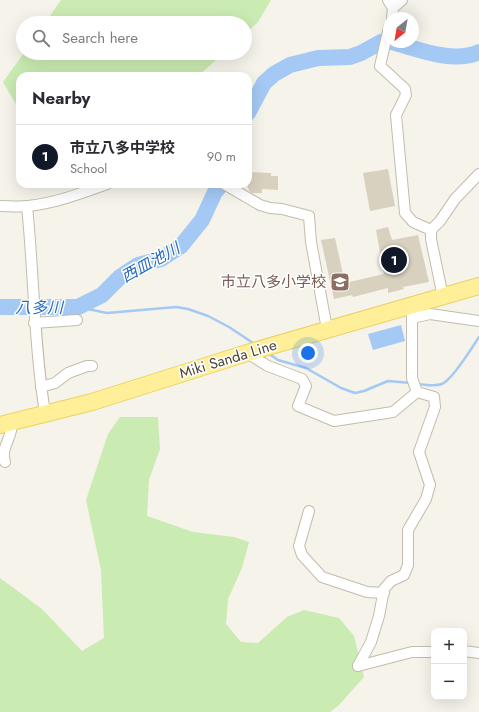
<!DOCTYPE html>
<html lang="en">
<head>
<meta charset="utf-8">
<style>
  body { margin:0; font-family:Jost,"Noto Sans JP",sans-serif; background:#f2f2f3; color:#2b2b33 }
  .controls { position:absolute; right:12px; bottom:12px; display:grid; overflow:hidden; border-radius:8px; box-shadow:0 4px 16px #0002 }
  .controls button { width:36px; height:36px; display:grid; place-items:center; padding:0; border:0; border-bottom:1px solid #e1e1e2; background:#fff; color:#2b2b33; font:20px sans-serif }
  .compass { position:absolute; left:383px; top:12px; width:36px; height:36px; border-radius:50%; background:#fff; box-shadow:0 4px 16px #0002; rotate:211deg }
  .you { position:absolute; left:308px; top:353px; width:14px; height:14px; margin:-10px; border:3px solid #fff; border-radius:50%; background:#1a73e8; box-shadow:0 0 0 6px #1a73e833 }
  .badge { display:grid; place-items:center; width:26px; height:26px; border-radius:50%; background:#111827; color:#fff; font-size:13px; font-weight:700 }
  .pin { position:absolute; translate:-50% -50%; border:2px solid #fff; box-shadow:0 1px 4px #0006 }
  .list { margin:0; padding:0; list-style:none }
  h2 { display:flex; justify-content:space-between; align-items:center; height:52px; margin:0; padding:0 16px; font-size:17px }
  h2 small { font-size:13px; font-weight:400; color:#7c7c81 }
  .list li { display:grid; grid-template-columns:26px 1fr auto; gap:12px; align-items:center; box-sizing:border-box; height:64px; padding:0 16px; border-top:1px solid #e1e1e2 }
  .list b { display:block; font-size:15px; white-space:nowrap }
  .list p { margin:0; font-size:13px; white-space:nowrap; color:#7c7c81 }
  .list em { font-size:13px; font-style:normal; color:#7c7c81 }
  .icon { flex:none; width:22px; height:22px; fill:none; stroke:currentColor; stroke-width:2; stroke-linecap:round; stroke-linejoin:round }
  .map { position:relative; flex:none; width:479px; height:712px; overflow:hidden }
  .search { position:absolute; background:#fff; box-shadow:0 4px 16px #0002; left:16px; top:16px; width:236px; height:44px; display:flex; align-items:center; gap:10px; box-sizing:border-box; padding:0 14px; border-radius:22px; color:#7c7c81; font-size:15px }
  .panel { position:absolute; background:#fff; box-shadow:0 4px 16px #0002; left:16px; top:72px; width:236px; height:116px; border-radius:12px }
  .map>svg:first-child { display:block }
</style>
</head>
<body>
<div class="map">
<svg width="479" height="712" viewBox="0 0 479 712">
  <rect width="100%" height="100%" fill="#f5f3ea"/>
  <g fill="#caebb1">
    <polygon points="61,0 271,0 258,22 245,34 245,23 45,23"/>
    <polygon points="24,53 224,53 198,76 20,76 20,111 3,82"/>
    <polygon points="120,417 158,417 160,449 149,480 147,516 193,532 234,537 249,542 242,568 228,599 226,624 241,642 258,643 287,617 304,610 339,618 354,636 364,677 339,705 330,712 0,712 0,578 42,609 82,651 104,638 101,570 86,500 108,434"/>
  </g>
  <polygon fill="#a4c9f4" points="401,325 405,341 373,350 368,334"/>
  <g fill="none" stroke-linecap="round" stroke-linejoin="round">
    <g stroke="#a4c9f4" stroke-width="2.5">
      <polyline points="78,307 107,313 176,307 188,309 208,316 229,327 256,345"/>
      <polyline points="268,353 278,360 306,368 341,388 355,393 364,391 388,381 411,383"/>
      <path d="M416,384C424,384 434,387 442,384C452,380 472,348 479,337"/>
    </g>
    <g stroke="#a4c9f4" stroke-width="16">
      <path d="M392,42C418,49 453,64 479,52"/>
      <polyline points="248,113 264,83 274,74 290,65 318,58 350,57 361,53 381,42 389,41"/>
      <polyline points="0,307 78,307 102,295 120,277 138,265 161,259 181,246 202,220 215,192 222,184"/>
    </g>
  </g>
  <g fill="#d8d1bf">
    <polygon points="388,169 395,206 370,211 363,173"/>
    <polygon points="248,172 271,173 271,176 278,176 278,190 262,189 262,193 252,193 249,191 249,189 248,189"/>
    <polygon points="388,227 392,240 418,235 429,282 403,287 404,289 388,293 388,288 353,297 352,295 334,299 321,240 335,238 345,283 384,274 376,230"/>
  </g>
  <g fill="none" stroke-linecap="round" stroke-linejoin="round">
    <defs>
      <g id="street">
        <polyline points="388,0 393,8 392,18"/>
        <polyline points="393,8 402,0"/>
        <polyline points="389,27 380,66 405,89 406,95 396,115 405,213 413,222 431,230"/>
        <polyline points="224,184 260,205 270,208 282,209 309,216 311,242 327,329"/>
        <path d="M0,206C9,206 19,207 28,206C56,203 82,193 107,184"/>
        <path d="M27,206C34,275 34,345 45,413"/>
        <polyline points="443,297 431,239 431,230 440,221 455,199 479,174"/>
        <polyline points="412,318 430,314 479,321"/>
        <polyline points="34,323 77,320"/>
        <polyline points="247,353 268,366 302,379 306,386 298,406 334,421 393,412 417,392"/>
        <polyline points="41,387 55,383 68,373 87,366 92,366"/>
        <path d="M5,462C0,447 13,438 12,422"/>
        <polyline points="309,511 299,546 302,555 322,577 367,592 384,593"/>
        <polyline points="464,651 479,653"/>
        <polyline points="358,666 371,642 379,616 384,589 391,581 404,575 408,565 408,530 426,499 430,485 419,452 435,407 434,397 417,392 412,378 412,305"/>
        <polyline points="358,666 412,652 434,652"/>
      </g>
      <polyline id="primary" points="0,425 92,402 247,353 479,286"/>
    </defs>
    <use href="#street" stroke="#c2bdac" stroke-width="12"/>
    <use href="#primary" stroke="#e9d264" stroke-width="18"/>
    <use href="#street" stroke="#fff" stroke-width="10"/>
    <use href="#primary" stroke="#ffef99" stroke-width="16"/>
  </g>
  <defs>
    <symbol id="school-square" viewBox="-11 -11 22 22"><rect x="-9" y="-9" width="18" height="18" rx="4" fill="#8d6e63" stroke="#fff"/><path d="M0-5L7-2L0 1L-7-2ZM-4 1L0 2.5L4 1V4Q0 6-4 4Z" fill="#fff"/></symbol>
  </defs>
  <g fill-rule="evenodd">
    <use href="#school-square" x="329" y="271" width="22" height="22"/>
  </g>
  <g text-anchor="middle" stroke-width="3" stroke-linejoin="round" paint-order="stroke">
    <g font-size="15" fill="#785e54" stroke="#fff" text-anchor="end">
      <text x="326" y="287">市立八多小学校</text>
    </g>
    <g font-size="15" fill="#4a4537" stroke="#fff">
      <text transform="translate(228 359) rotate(-17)" y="5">Miki Sanda Line</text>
    </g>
    <g font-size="16" font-style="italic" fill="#2a6cbc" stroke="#fff">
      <text transform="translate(150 262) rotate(-29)" y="6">西皿池川</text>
      <text x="39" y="313">八多川</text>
    </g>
  </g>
</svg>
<div class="controls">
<button>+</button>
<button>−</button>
</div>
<svg class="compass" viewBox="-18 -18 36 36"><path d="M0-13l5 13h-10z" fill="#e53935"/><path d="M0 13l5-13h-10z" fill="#7c7c81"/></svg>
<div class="you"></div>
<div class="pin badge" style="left:394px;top:260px">1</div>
<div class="search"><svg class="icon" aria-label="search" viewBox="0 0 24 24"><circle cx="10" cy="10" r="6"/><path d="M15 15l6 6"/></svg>Search here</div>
<section class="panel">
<h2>Nearby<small></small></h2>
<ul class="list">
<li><span class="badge">1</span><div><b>市立八多中学校</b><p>School</p></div><em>90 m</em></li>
</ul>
</section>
</div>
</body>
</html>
